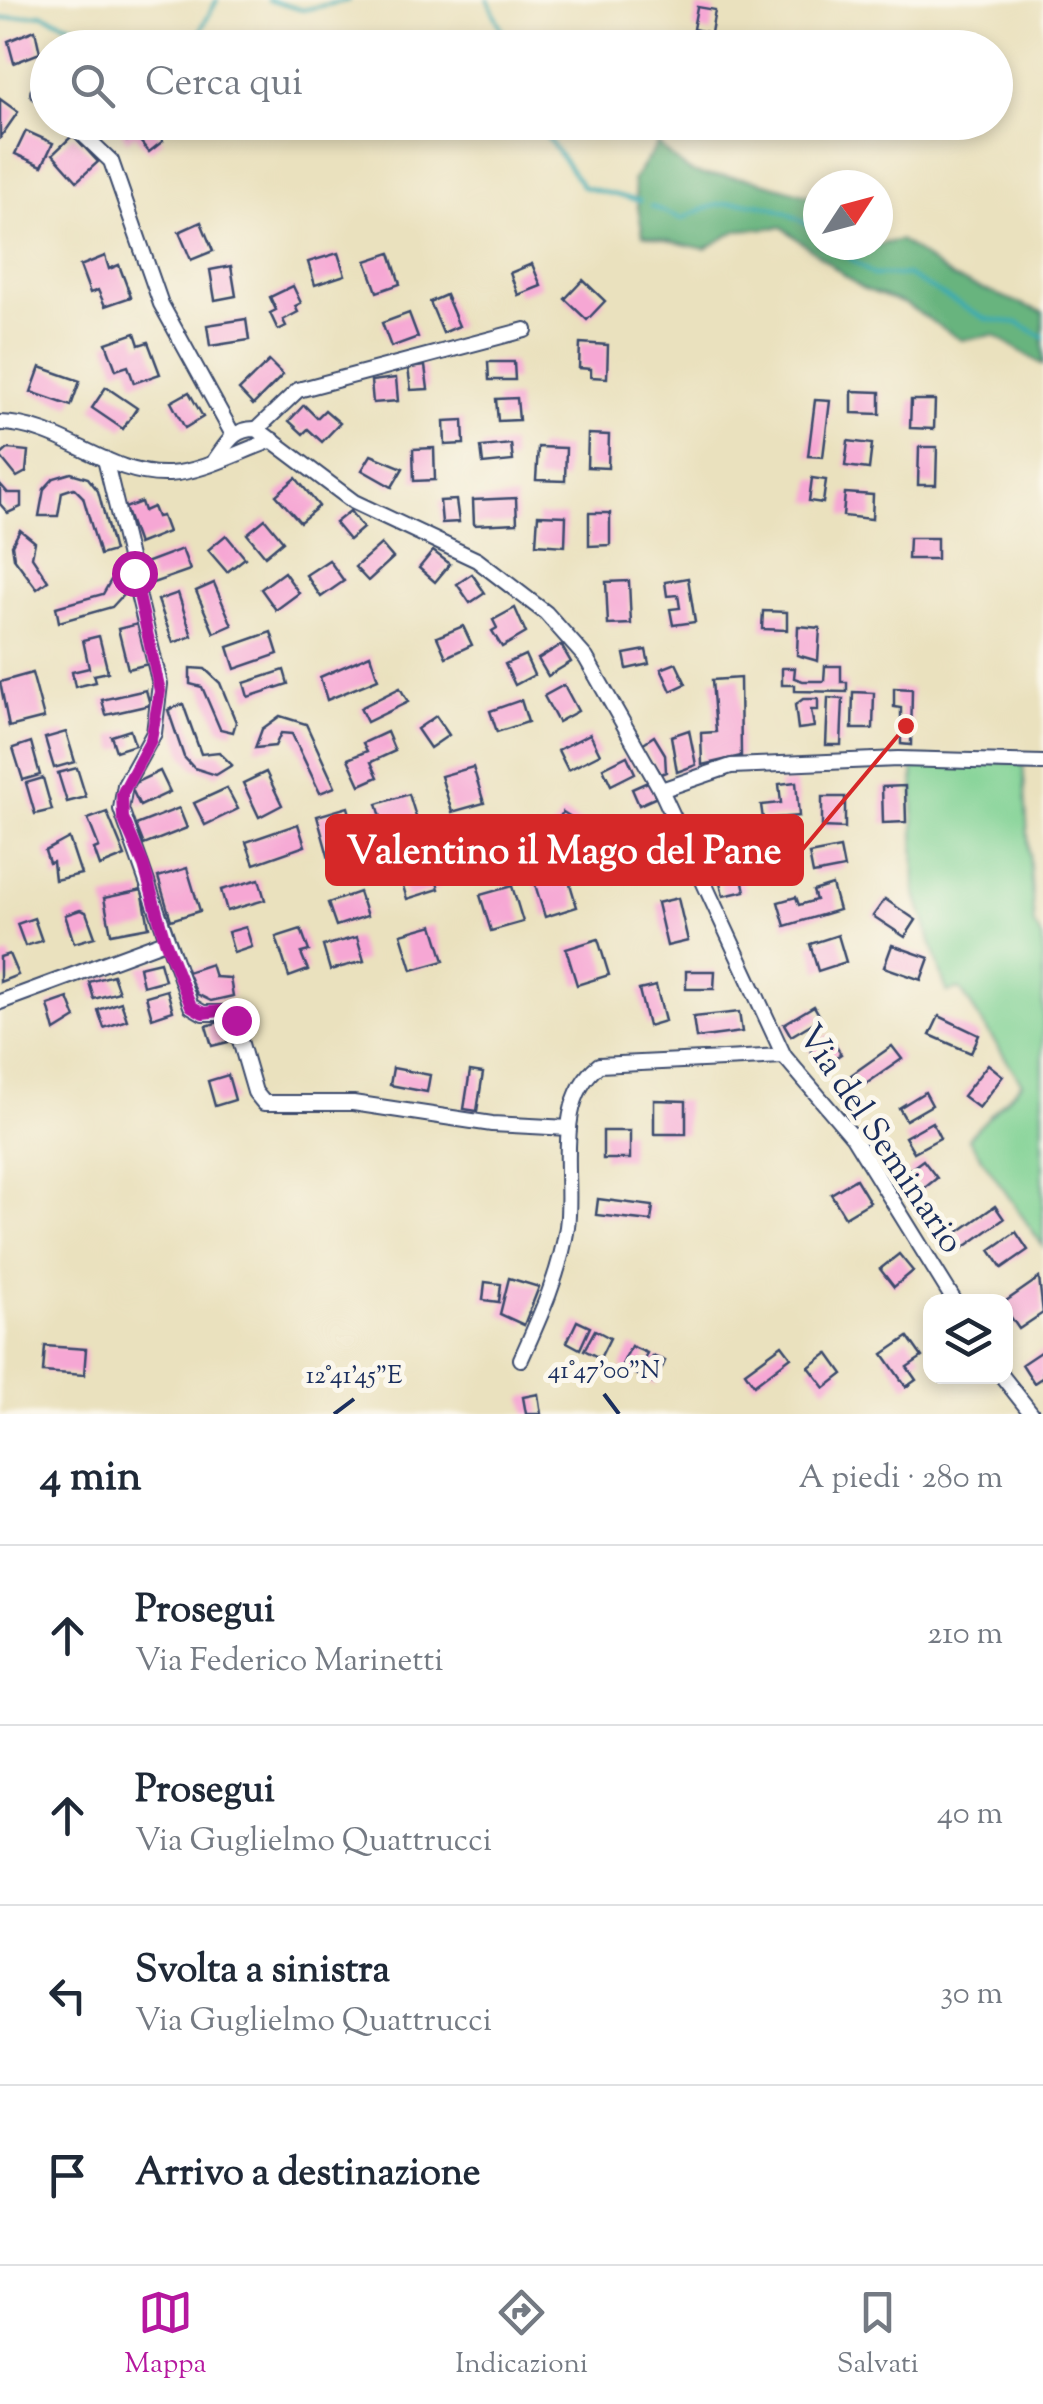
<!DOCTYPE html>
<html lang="it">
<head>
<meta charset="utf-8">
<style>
  body { margin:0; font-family:"Sorts Mill Goudy",serif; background:#f6f6f7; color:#1f2937 }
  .controls { position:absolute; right:30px; bottom:30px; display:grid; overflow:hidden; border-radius:20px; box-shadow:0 5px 15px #0003 }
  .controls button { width:90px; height:90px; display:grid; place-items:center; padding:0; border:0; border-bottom:2px solid #e0e1e3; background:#fff; color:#1f2937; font:50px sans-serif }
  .compass { position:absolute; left:803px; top:170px; width:90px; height:90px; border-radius:50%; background:#fff; box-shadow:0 5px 15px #0003; rotate:54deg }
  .stop { position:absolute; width:30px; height:30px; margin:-22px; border:8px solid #b5179e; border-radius:50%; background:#fff }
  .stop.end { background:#b5179e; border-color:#fff; box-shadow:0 2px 10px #0008 }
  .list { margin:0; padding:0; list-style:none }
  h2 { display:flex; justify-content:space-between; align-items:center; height:130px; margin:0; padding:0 40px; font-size:42px }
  h2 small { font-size:32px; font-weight:400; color:#747a83 }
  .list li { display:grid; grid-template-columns:65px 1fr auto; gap:30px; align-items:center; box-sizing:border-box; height:180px; padding:0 40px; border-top:2px solid #e0e1e3 }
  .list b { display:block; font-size:38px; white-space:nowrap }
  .list p { margin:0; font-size:32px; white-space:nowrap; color:#747a83 }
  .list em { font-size:32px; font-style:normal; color:#747a83 }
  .icon { flex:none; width:55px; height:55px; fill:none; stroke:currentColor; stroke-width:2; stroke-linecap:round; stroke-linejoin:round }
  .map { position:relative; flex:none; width:1043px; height:1414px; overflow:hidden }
  .search { position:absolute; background:#fff; box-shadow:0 5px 15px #0003; left:30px; right:30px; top:30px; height:110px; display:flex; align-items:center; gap:25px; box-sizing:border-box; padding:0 35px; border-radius:55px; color:#747a83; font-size:38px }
  .sheet { height:850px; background:#fff }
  nav { display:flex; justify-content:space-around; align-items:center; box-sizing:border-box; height:140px; border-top:2px solid #e0e1e3; background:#fff; font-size:28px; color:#747a83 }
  nav a { display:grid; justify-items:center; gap:5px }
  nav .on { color:#b5179e }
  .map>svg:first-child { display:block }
</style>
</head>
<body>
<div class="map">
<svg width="1043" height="1414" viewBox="0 0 1043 1414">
  <rect width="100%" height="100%" fill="#fbf7ec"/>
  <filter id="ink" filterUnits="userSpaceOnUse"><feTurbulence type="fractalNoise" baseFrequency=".01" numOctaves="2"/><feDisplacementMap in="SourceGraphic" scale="20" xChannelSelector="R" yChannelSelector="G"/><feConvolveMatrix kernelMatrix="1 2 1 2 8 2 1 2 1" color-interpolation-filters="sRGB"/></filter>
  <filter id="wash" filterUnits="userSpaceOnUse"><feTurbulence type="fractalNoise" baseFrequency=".0048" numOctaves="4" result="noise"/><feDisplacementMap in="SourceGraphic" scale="40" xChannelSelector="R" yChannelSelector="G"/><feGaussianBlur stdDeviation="2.25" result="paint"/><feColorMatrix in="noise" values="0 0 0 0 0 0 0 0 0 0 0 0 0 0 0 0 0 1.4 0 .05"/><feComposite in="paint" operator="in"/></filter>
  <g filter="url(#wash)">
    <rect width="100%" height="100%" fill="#eae1be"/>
    <polygon fill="#81d294" stroke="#4e8079" stroke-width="2.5" points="913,758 1023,763 1034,925 1043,939 1043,1246 968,1138 1022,1083 960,989 947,992 915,891"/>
    <path fill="#68b47e" stroke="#42726e" stroke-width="2.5" d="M658,144C703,189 697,169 749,179C772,184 795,192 818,198V245H877L900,240L953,278L1043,312V365L994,335L961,340L905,304L861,288L782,227L738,230L705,249L643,235L633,180Z"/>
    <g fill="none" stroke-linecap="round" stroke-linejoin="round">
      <g stroke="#3aabb3" stroke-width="4">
        <polyline points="268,0 303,10 349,0"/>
        <polyline points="488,0 510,48"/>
        <polyline points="0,19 41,14 133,48"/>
        <polyline points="177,48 197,37 217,0"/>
        <polyline points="536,122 583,187 640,201"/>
        <path d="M651,206L682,219C729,193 776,199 818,233"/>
        <polyline points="832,245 873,275 907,275 986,319 1018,323 1043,337"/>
      </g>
    </g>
    <g id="blocks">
      <g fill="#f6a7d4">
        <polygon points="697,7 715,10 711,33 693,29"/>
        <polygon points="35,30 40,53 14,63 8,41"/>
        <polygon points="0,99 18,112 0,138"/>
        <polygon points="134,122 149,122 163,141 149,152 135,135 127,141 121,133"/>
        <polygon points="26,131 53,143 42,166 15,154"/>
        <polygon points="73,135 98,162 77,181 53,154"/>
        <polygon points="201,222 213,251 191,260 179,232"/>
        <polygon points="338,253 345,275 315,285 308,262"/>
        <polygon points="390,253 400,284 377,292 366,261"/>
        <polygon points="105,256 109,269 119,265 131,297 105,306 98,290 90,293 80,266"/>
        <polygon points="532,264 541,286 518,295 510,273"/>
        <polygon points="231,266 236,296 215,300 210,270"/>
        <polygon points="583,280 605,301 587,320 565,299"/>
        <polygon points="293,286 301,303 295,306 298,312 283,320 286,326 278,330 270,313 276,310 270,297"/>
        <polygon points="446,295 459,326 443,333 430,302"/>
        <polygon points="409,313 418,337 391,347 382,323"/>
        <polygon points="246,319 249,340 210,346 207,325"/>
        <polygon points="135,333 139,345 148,342 160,374 134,383 128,366 116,370 106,343"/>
        <polygon points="580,343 608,345 607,378 591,377 591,369 579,368"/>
        <polygon points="269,361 283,375 253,405 239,390"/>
        <polygon points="488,362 514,362 515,380 489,380"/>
        <polygon points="425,366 428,389 411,390 408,368"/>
        <polygon points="40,367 80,381 71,406 31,392"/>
        <polygon points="396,378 398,401 373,403 371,381"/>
        <polygon points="106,387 137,408 123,429 92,408"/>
        <polygon points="852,391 880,392 880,414 852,413"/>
        <polygon points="189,392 203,417 185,428 171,402"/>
        <polygon points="517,398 519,420 498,421 496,399"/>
        <polygon points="815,400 830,401 823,457 808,456"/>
        <polygon points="911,400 935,400 934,429 910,428"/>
        <polygon points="304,405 317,418 325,410 340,423 322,442 308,429 303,434 289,421"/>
        <polygon points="463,420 464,444 445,445 444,421"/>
        <polygon points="588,434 609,435 608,468 587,467"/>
        <polygon points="848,441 872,444 869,469 845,466"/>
        <polygon points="511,444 513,461 483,464 481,447"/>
        <polygon points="538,447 566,448 565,481 536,480"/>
        <polygon points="919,447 937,447 936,485 918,485"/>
        <polygon points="434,448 435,480 414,481 413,449"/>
        <polygon points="8,449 28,451 26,472 17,477 0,456"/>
        <polygon points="371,455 403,468 392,487 362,470"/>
        <polygon points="71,473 88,478 98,491 114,551 100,555 83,497 74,488 62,492 58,516 39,516 44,489 54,478"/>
        <polygon points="296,478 319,506 300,522 276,495"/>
        <polygon points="812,478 826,480 823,503 809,501"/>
        <polygon points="0,484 8,493 21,493 21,507 8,513 0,504"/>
        <polygon points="845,493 873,495 872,519 843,516"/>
        <polygon points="516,498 517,523 474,525 473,500"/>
        <polygon points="456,500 459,522 442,523 440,501"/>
        <polygon points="141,502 144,511 153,507 157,517 162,516 168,532 138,544 125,508"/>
        <polygon points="350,511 363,528 349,540 335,523"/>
        <polygon points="589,513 610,513 610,545 589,546"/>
        <polygon points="538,515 566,516 565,546 536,544"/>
        <polygon points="265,519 283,541 265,556 247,534"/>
        <polygon points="20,530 35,542 32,557 48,581 37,589 14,558 12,545"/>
        <polygon points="226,535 245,558 227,572 208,550"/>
        <polygon points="909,538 937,538 937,559 908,559"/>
        <polygon points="381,544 393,558 368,581 355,567"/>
        <polygon points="182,549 190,570 153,583 145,563"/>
        <polygon points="433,551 450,564 435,582 419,568"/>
        <polygon points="329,560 344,581 321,597 306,575"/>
        <polygon points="284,572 299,593 276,610 261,589"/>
        <polygon points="472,574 485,593 470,603 457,584"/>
        <polygon points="688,578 695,622 673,625 670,609 680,608 678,595 667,596 665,582"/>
        <polygon points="111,580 127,581 124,594 112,607 59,622 56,607 103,594"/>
        <polygon points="629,581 631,624 608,625 606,582"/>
        <polygon points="214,583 232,625 214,633 196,591"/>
        <polygon points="178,593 192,636 173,643 158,600"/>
        <polygon points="515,608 526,633 502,647 492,631 497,628 493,620"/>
        <polygon points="763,611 787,612 787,630 762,629"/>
        <polygon points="138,624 148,664 128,669 118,629"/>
        <polygon points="463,626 472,645 446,657 437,637"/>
        <polygon points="798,626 820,628 818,661 797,655"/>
        <polygon points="271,632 278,654 235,669 228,647"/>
        <polygon points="99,636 108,672 94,675 96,682 75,687 72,672 89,668 83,640"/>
        <polygon points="561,645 571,662 548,676 538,659"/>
        <polygon points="646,650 649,664 627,669 624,654"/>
        <polygon points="370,655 378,679 327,700 320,677"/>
        <polygon points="525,655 534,675 515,685 505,664"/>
        <polygon points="676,663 686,684 671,691 661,669"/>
        <polygon points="825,666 841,666 841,682 847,682 847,692 795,691 795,685 782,685 782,668 795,668 794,678 803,681 824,681"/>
        <polygon points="190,668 205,669 220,683 236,722 233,732 220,729 202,687 190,684"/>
        <polygon points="284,670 288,684 248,697 244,683"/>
        <polygon points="32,673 44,718 9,727 0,682"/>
        <polygon points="740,678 741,756 702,765 701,733 716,732 712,680"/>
        <polygon points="564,685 578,711 558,722 544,696"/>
        <polygon points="400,688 408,702 367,722 360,708"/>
        <polygon points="894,688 912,689 911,745 901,744 901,708 894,707"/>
        <polygon points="146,690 150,705 106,715 102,700"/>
        <polygon points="853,692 874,693 873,729 852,729"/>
        <polygon points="828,698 843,699 841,745 826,745"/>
        <polygon points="803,699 818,699 818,710 811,710 814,727 798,729 795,705"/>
        <polygon points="521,700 528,722 497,732 490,711"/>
        <polygon points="183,704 201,754 219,752 232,765 216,775 194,768 184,757 168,710"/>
        <polygon points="280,716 306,724 335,787 320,793 292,734 281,733 275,746 255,748 262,729"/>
        <polygon points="436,716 449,735 430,748 417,729"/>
        <polygon points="130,730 135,745 116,751 111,736"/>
        <polygon points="689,730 696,765 677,772 671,736"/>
        <polygon points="66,732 75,762 54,768 45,738"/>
        <polygon points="387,732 395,751 371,762 378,777 360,785 348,759 367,751 363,743"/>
        <polygon points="590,734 600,754 568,770 558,750"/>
        <polygon points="654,736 665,754 666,772 661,774 642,744"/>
        <polygon points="31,742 40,775 23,780 13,748"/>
        <polygon points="627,756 635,773 611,785 603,768"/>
        <polygon points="473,767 484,803 452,812 441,776"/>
        <polygon points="77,768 86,797 67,802 58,773"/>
        <polygon points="160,771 170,792 140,806 130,785"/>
        <polygon points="266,772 282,805 259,817 243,783"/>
        <polygon points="43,778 52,810 35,814 26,783"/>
        <polygon points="650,781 657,797 639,805 632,789"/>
        <polygon points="796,782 799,816 763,819 761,805 781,803 779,784"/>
        <polygon points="905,786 906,822 883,823 882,787"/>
        <polygon points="227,788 238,809 205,825 194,803"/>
        <polygon points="409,794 420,830 388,840 377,804"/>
        <polygon points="822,797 845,797 845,828 822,827"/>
        <polygon points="348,807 363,861 332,870 317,816"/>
        <polygon points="179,808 187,828 144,845 136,825"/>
        <polygon points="107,812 125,856 100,866 94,849 99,847 88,819"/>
        <polygon points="563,812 600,835 589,853 552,829"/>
        <polygon points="298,824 305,846 254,864 246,842"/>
        <polygon points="69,838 81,874 55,880 53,862 49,863 45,851"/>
        <polygon points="840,848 844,868 813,874 809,854"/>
        <polygon points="428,854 439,889 407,899 396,863"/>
        <polygon points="187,868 200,911 171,920 158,877"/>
        <polygon points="740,869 745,891 723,896 718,874"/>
        <polygon points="566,871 577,907 545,917 534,881"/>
        <polygon points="259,879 265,900 227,911 221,890"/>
        <polygon points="832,885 839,910 785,926 778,902 796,897 799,905 816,900 813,891"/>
        <polygon points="512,886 523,922 491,931 480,895"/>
        <polygon points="142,890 149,927 111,934 104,898"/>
        <polygon points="359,892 367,916 336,926 328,903"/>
        <polygon points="678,898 688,941 667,946 657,903"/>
        <polygon points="885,899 916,920 905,937 873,916"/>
        <polygon points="80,910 86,912 95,937 74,943 65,915"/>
        <polygon points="34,918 42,941 25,946 17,924"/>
        <polygon points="433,925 444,961 412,970 401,934"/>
        <polygon points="246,927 252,947 234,953 228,932"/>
        <polygon points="301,929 309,951 301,953 308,970 289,977 276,937"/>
        <polygon points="838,935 846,962 818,971 810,944"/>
        <polygon points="357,937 364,961 330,970 323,946"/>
        <polygon points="598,939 609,975 577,985 566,949"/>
        <polygon points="892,945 929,958 921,980 884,967"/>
        <polygon points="9,954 18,975 0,982 0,957"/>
        <polygon points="160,962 165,980 143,986 139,967"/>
        <polygon points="211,964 215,977 230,978 233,996 211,1001 197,994 187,972"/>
        <polygon points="686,971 715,971 714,989 686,989"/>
        <polygon points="113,975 119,992 94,999 89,982"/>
        <polygon points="656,986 665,1021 648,1026 639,990"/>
        <polygon points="167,990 173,1011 152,1018 146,996"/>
        <polygon points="68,998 76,1018 55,1031 48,1005"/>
        <polygon points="121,1002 127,1020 104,1028 98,1010"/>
        <polygon points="814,1006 821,1018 791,1036 784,1024"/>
        <polygon points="739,1012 742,1032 696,1038 693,1017"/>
        <polygon points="939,1016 979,1035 971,1053 930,1035"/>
        <polygon points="222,1021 228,1042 212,1046 206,1026"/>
        <polygon points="829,1035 841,1054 821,1067 809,1048"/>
        <polygon points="892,1046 902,1059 860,1088 851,1075"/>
        <polygon points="988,1064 1003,1076 979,1108 963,1096"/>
        <polygon points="393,1068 430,1075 427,1092 390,1085"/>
        <polygon points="470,1071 483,1073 477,1111 464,1109"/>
        <polygon points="228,1075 235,1100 215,1106 208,1081"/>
        <polygon points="925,1092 932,1105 906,1120 899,1108"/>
        <polygon points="654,1100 686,1101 686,1134 654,1134"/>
        <polygon points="932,1122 940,1138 914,1152 905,1137"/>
        <rect x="603" y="1131" width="27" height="28"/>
        <polygon points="923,1160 937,1178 922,1190 908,1171"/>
        <polygon points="856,1179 870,1202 845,1217 831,1194"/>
        <polygon points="598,1199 653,1206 651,1221 596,1215"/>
        <polygon points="995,1206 1004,1219 963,1248 954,1235"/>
        <polygon points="1016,1232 1028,1250 1002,1268 990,1250"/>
        <polygon points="899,1254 913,1271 894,1287 880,1269"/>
        <polygon points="509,1278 539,1287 524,1325 500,1314"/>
        <polygon points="1039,1278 1043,1313 1019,1329 1006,1310 1006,1301"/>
        <polygon points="485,1282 501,1284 499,1302 483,1300"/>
        <polygon points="577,1321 590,1327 580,1349 567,1342"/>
        <polygon points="595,1330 610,1338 600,1358 584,1350"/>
        <polygon points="908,1337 922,1357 907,1367 916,1380 906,1387 883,1354"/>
        <polygon points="782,1345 791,1357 754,1385 745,1372"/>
        <polygon points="45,1346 86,1349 84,1375 43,1372"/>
        <polygon points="631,1346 647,1353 638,1375 621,1367"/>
        <polygon points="1043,1350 1043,1377 1034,1383 1022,1364"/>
        <polygon points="828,1353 843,1374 825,1388 809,1367"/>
        <polygon points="652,1356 665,1361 655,1384 642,1378"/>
        <polygon points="538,1394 541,1414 526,1414 523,1397"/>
      </g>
    </g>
  </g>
  <g filter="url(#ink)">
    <use href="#blocks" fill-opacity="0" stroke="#3a4a6c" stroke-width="2.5"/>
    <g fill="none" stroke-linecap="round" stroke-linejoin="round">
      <defs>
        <g id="minor">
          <polyline points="38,93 48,102"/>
          <polyline points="70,122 111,161 161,304 233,435"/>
          <path d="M0,423C62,424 108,477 169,474C203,472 240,451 273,440"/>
          <polyline points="257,429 298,390 525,330"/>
          <polyline points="105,459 160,684 154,733 125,785 121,809 191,1006 203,1013 232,1013 255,1092 264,1103 353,1103 492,1124 569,1128"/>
          <path d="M215,460C228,442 234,428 257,429L354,502L477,560L546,613L586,658L661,790L784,1056L853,1137L955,1302"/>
          <polyline points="661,790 731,766 898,759 1043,763"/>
          <polyline points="0,1002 165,941"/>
          <path d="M521,1359C540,1317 560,1273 567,1227C574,1176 552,1102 599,1065L784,1056"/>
          <polyline points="1002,1376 1032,1414"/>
        </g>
      </defs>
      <use href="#minor" stroke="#3a4a6c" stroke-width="18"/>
      <use href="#minor" stroke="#fff" stroke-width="14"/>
    </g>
  </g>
  <g fill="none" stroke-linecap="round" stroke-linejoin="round" filter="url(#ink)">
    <polyline stroke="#b5179e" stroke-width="12" points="134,573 160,691 151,740 122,794 123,818 144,866 165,941 191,1006 203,1013 228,1010 236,1020"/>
  </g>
  <path fill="none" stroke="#1b2f5e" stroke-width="4" d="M604,1394L619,1414M334,1414L354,1399"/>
  <g text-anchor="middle" stroke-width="10" stroke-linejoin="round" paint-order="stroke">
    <g font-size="35" fill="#1b2f5e" stroke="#fbf7ec">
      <text transform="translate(882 1138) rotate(56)" y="12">Via del Seminario</text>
    </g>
  </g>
  <g font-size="25" text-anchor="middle" fill="#1b2f5e" stroke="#fbf7ec" stroke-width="10" stroke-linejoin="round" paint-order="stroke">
    <text x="604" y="1378">41°47'00"N</text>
    <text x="354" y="1383">12°41'45"E</text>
  </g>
  <path fill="none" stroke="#d62828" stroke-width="4" d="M906 726L802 850"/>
  <circle fill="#d62828" stroke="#fbf7ec" stroke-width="4" cx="906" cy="726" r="10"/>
  <rect fill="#d62828" stroke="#d62828" stroke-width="4" x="327" y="816" width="475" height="68" rx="10"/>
  <g font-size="38" text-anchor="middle" font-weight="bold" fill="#fff">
    <text x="564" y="863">Valentino il Mago del Pane</text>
  </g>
</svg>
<div class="controls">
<button><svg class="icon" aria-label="layers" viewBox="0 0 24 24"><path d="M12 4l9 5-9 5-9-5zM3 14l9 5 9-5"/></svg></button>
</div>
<svg class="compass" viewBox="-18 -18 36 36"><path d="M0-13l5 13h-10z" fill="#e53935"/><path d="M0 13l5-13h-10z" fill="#747a83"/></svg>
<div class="stop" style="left:134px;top:573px"></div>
<div class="stop end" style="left:236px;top:1020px"></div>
<div class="search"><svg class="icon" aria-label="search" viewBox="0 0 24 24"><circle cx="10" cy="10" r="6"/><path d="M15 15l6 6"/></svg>Cerca qui</div>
</div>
<section class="sheet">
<h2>4 min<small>A piedi · 280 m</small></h2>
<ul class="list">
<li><svg class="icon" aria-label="ahead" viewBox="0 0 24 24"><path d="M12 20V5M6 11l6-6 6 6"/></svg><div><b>Prosegui</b><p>Via Federico Marinetti</p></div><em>210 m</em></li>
<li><svg class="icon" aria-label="ahead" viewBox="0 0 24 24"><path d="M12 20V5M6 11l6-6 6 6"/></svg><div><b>Prosegui</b><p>Via Guglielmo Quattrucci</p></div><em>40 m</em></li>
<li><svg class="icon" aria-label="left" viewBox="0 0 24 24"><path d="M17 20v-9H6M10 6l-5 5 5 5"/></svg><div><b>Svolta a sinistra</b><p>Via Guglielmo Quattrucci</p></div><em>30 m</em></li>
<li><svg class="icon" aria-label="arrive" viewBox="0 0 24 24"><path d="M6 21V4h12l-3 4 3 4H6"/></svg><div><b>Arrivo a destinazione</b></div></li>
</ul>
</section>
<nav>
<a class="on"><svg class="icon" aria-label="map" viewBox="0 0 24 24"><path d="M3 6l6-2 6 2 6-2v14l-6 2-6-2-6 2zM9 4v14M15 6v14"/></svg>Mappa</a>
<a><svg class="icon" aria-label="directions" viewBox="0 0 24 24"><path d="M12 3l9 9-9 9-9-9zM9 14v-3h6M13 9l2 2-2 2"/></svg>Indicazioni</a>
<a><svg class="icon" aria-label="saved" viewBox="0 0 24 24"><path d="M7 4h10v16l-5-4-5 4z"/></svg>Salvati</a>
</nav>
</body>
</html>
